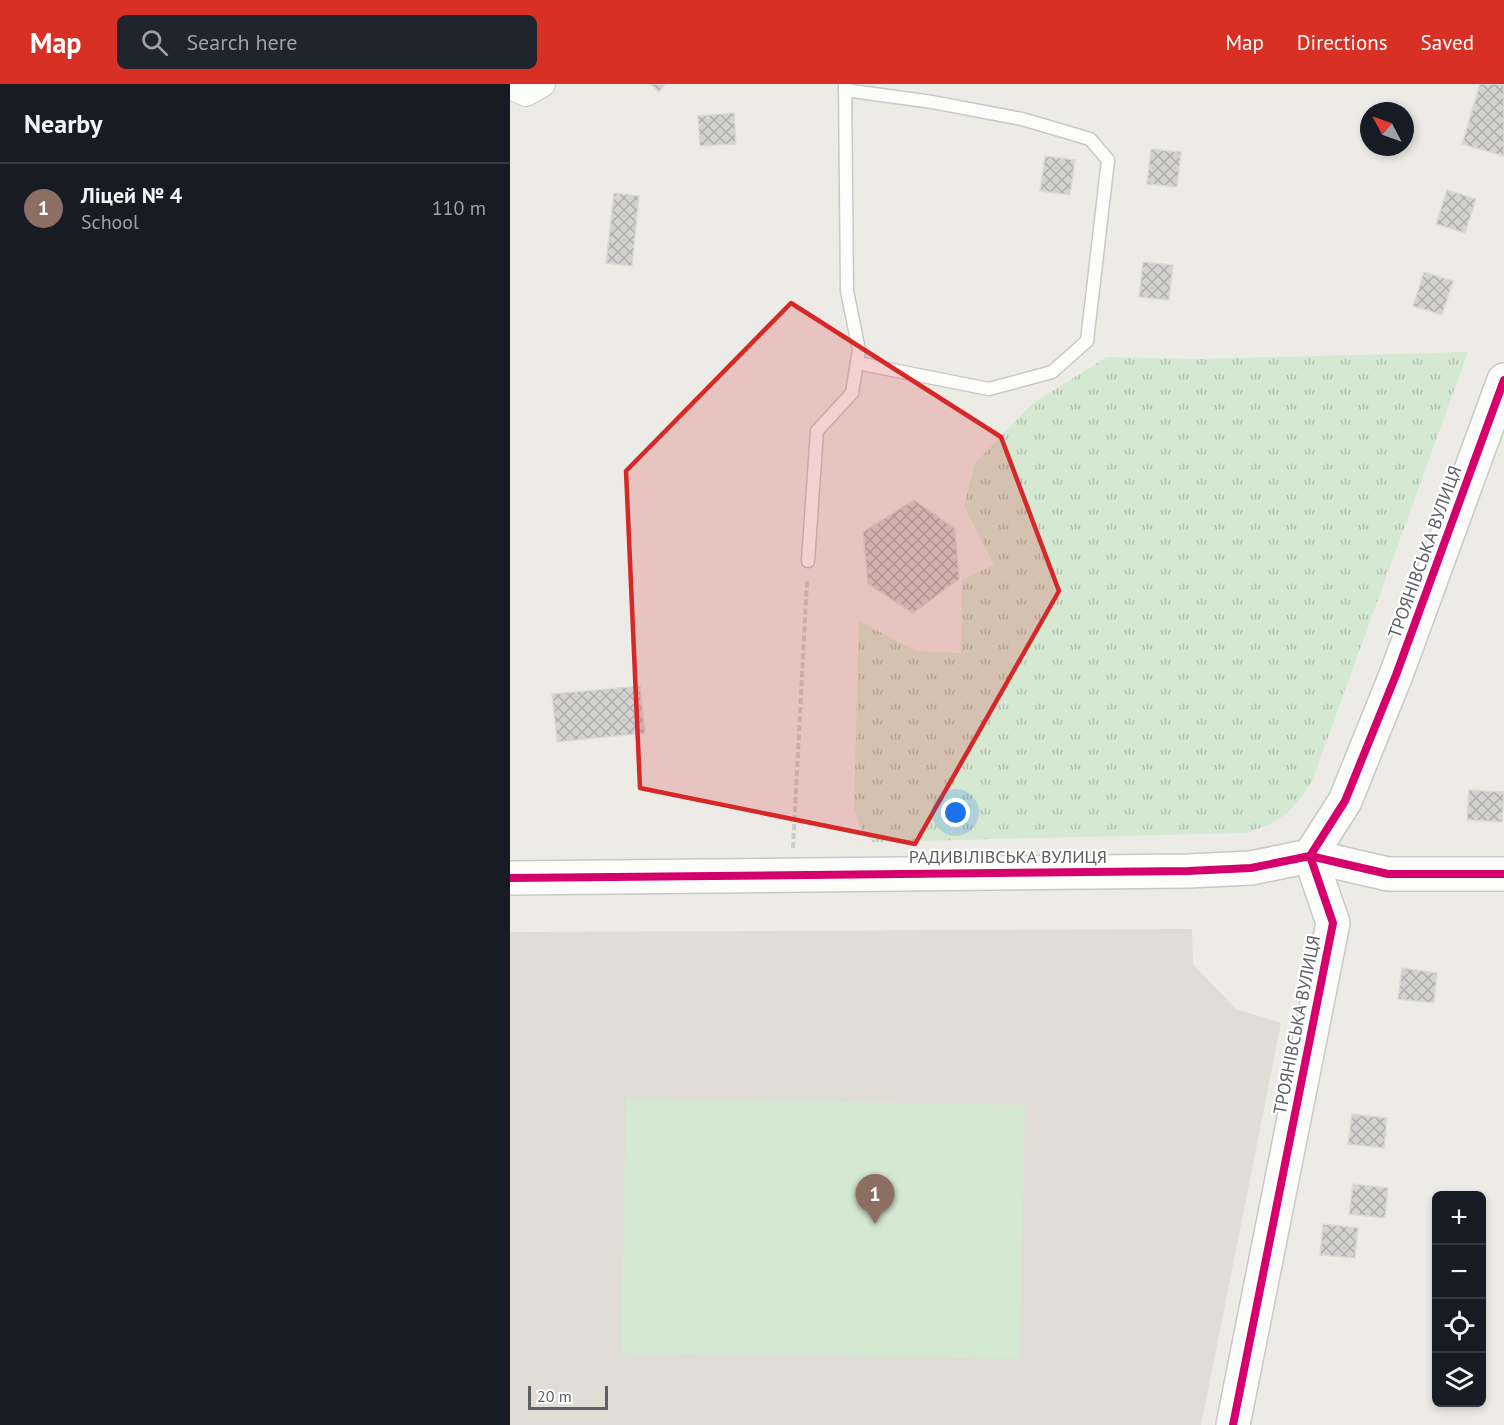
<!DOCTYPE html>
<html lang="en">
<head>
<meta charset="utf-8">
<style>
  body { margin:0; font-family:"PT Sans",sans-serif; background:#20242c; color:#f1f3f6 }
  .controls { position:absolute; right:18px; bottom:18px; display:grid; overflow:hidden; border-radius:9px; box-shadow:0 3px 9px #0003 }
  .controls button { width:54px; height:54px; display:grid; place-items:center; padding:0; border:0; border-bottom:2px solid #363941; background:#171b24; color:#f1f3f6; font:30px sans-serif }
  .compass { position:absolute; left:850px; top:18px; width:54px; height:54px; border-radius:50%; background:#171b24; box-shadow:0 3px 9px #0003; rotate:311deg }
  .scale { position:absolute; left:18px; bottom:15px; width:80px; box-sizing:border-box; padding-left:6px; border:3px solid #5c6064; border-top:0; font-size:16px; line-height:21px; white-space:nowrap; color:#5c6064; -webkit-text-stroke:4px #fff; paint-order:stroke }
  .you { position:absolute; left:446px; top:729px; width:21px; height:21px; margin:-15px; border:4px solid #fff; border-radius:50%; background:#1a73e8; box-shadow:0 0 0 9px #1a73e833 }
  .badge { display:grid; place-items:center; width:39px; height:39px; border-radius:50%; background:#d93025; color:#fff; font-size:20px; font-weight:700 }
  .pin { position:absolute; translate:-50% -50px; filter:drop-shadow(0 2px 3px #0008) }
  .pin::after { content:''; position:absolute; top:32px; width:21px; height:18px; background:inherit; clip-path:polygon(0 0,100% 0,50% 100%) }
  .list { margin:0; padding:0; list-style:none }
  h2 { display:flex; justify-content:space-between; align-items:center; height:78px; margin:0; padding:0 24px; font-size:26px }
  h2 small { font-size:20px; font-weight:400; color:#9ea1a6 }
  .list li { display:grid; grid-template-columns:39px 1fr auto; gap:18px; align-items:center; box-sizing:border-box; height:90px; padding:0 24px; border-top:2px solid #363941 }
  .list b { display:block; font-size:22px; white-space:nowrap }
  .list p { margin:0; font-size:20px; white-space:nowrap; color:#9ea1a6 }
  .list em { font-size:20px; font-style:normal; color:#9ea1a6 }
  .icon { flex:none; width:33px; height:33px; fill:none; stroke:currentColor; stroke-width:2; stroke-linecap:round; stroke-linejoin:round }
  .map { position:relative; flex:none; width:994px; height:1341px; overflow:hidden }
  header { display:flex; align-items:center; gap:36px; box-sizing:border-box; height:84px; padding:0 30px; background:#d93025; color:#fff }
  header strong { font-size:28px }
  nav { display:flex; gap:33px; margin-inline-start:auto; font-size:21px }
  .search { width:420px; height:54px; background:#20242c; display:flex; align-items:center; gap:15px; box-sizing:border-box; padding:0 21px; border-radius:9px; color:#9ea1a6; font-size:22px }
  main { display:flex }
  aside { flex:1; background:#171b24 }
  .map>svg:first-child { display:block }
</style>
</head>
<body>
<header>
<strong>Map</strong>
<div class="search"><svg class="icon" aria-label="search" viewBox="0 0 24 24"><circle cx="10" cy="10" r="6"/><path d="M15 15l6 6"/></svg>Search here</div>
<nav><a>Map</a><a>Directions</a><a>Saved</a></nav>
</header>
<main>
<aside>
<h2>Nearby<small></small></h2>
<ul class="list">
<li><span class="badge" style="background:#8d6e63">1</span><div><b>Ліцей № 4</b><p>School</p></div><em>110 m</em></li>
</ul>
</aside>
<div class="map">
<svg width="994" height="1341" viewBox="0 0 994 1341">
  <defs>
    <pattern id="park-tufts" width="24" height="20" patternUnits="userSpaceOnUse" patternTransform="scale(1.5)"><rect width="24" height="20" fill="#d5e8d2"/><path d="M3 7l-1-3M5 7V3M7 7l1-3M15 17l-1-3M17 17v-4M19 17l1-3" fill="none" stroke="#b0bfae"/></pattern>
    <pattern id="building-cross-hatch" width="8" height="8" patternUnits="userSpaceOnUse" patternTransform="scale(1.5)"><rect width="8" height="8" fill="#d3d2d0"/><path d="M0 0l8 8M0 8l8-8" fill="none" stroke="#aeaeac"/></pattern>
  </defs>
  <rect width="100%" height="100%" fill="#ecebe6"/>
  <polygon fill="#dfddd6" points="682,845 683,880 726,925 771,939 691,1341 0,1341 0,848"/>
  <polygon fill="#d5e8d2" points="116,1014 515,1021 510,1275 111,1269"/>
  <path fill="url(#park-tufts)" d="M958,268L802,697C781,729 772,738 735,749L363,758L353,749L344,725L349,537L406,567L451,569L452,496L484,481L454,422L465,379L523,319L597,273L688,275Z"/>
  <g fill="url(#building-cross-hatch)" stroke="#dcdad6" stroke-width="1.5">
    <polygon points="140,0 155,0 149,8"/>
    <polygon points="970,0 994,0 994,72 952,60"/>
    <polygon points="224,29 226,60 190,62 188,32"/>
    <polygon points="641,65 671,68 667,103 637,100"/>
    <polygon points="535,72 565,76 560,111 530,107"/>
    <polygon points="937,106 966,115 955,149 926,140"/>
    <polygon points="104,109 129,112 122,182 96,179"/>
    <polygon points="633,178 663,181 659,216 629,213"/>
    <polygon points="914,188 943,197 932,231 903,222"/>
    <polygon points="404,416 445,445 449,495 403,529 358,500 353,448"/>
    <polygon points="130,602 135,649 47,658 42,610"/>
    <polygon points="959,706 994,708 992,738 957,736"/>
    <polygon points="892,884 927,889 924,919 888,915"/>
    <polygon points="842,1030 877,1034 874,1064 838,1060"/>
    <polygon points="843,1100 878,1104 875,1134 839,1130"/>
    <polygon points="813,1140 848,1144 845,1174 810,1171"/>
  </g>
  <g fill="none" stroke-linecap="round" stroke-linejoin="round">
    <defs>
      <g id="lane">
        <polyline points="335,6 422,18 512,35 580,55 598,76 577,257 542,288 479,305 347,279"/>
        <polyline points="298,477 307,347 342,309 349,266 337,207 335,0"/>
      </g>
      <polyline id="street" points="0,2 16,9 32,0"/>
      <g id="secondary">
        <polyline points="800,772 835,717 886,591 994,296"/>
        <polyline points="0,794 678,787 741,784 800,772 878,790 994,790"/>
        <polyline points="723,1341 823,839 800,772"/>
      </g>
    </defs>
    <use href="#lane" stroke="#c8c8c7" stroke-width="15"/>
    <use href="#street" stroke="#c8c8c7" stroke-width="28"/>
    <use href="#secondary" stroke="#c8c8c6" stroke-width="36"/>
    <polyline stroke="#c9cdca" stroke-width="4" stroke-dasharray="6 3" stroke-linecap="butt" points="283,764 297,496"/>
    <use href="#lane" stroke="#fcfcfb" stroke-width="12"/>
    <use href="#street" stroke="#fcfcfb" stroke-width="26"/>
    <use href="#secondary" stroke="#fcfcfb" stroke-width="33"/>
    <defs>
      <g id="cycleway">
        <polyline points="800,772 835,717 886,591 994,296"/>
        <polyline points="0,794 678,787 741,784 800,772 878,790 994,790"/>
        <polyline points="723,1341 823,839 800,772"/>
      </g>
    </defs>
    <use href="#cycleway" stroke="#fff" stroke-width="11"/>
    <use href="#cycleway" stroke="#d6006c" stroke-width="8"/>
  </g>
  <path fill="#d62828" fill-opacity="0.2" stroke="#d62828" stroke-width="4.5" stroke-linejoin="round" d="M281,219L491,353L549,507L405,760L130,704L116,387Z"/>
  <g text-anchor="middle" stroke-width="4.5" stroke-linejoin="round" paint-order="stroke">
    <g font-size="18" fill="#5c6064" stroke="#fff">
      <text transform="translate(915 468) rotate(-70)" y="6">ТРОЯНІВСЬКА ВУЛИЦЯ</text>
      <text x="498" y="779">РАДИВІЛІВСЬКА ВУЛИЦЯ</text>
      <text transform="translate(787 941) rotate(-79)" y="6">ТРОЯНІВСЬКА ВУЛИЦЯ</text>
    </g>
  </g>
</svg>
<div class="controls">
<button>+</button>
<button>−</button>
<button><svg class="icon" aria-label="locate" viewBox="0 0 24 24"><circle cx="12" cy="12" r="6"/><path d="M12 2v4M12 18v4M2 12h4M18 12h4"/></svg></button>
<button><svg class="icon" aria-label="layers" viewBox="0 0 24 24"><path d="M12 4l9 5-9 5-9-5zM3 14l9 5 9-5"/></svg></button>
</div>
<svg class="compass" viewBox="-18 -18 36 36"><path d="M0-13l5 13h-10z" fill="#e53935"/><path d="M0 13l5-13h-10z" fill="#9ea1a6"/></svg>
<div class="scale">20 m</div>
<div class="you"></div>
<div class="pin badge" style="left:365px;top:1140px;background:#8d6e63">1</div>
</div>
</main>
</body>
</html>
